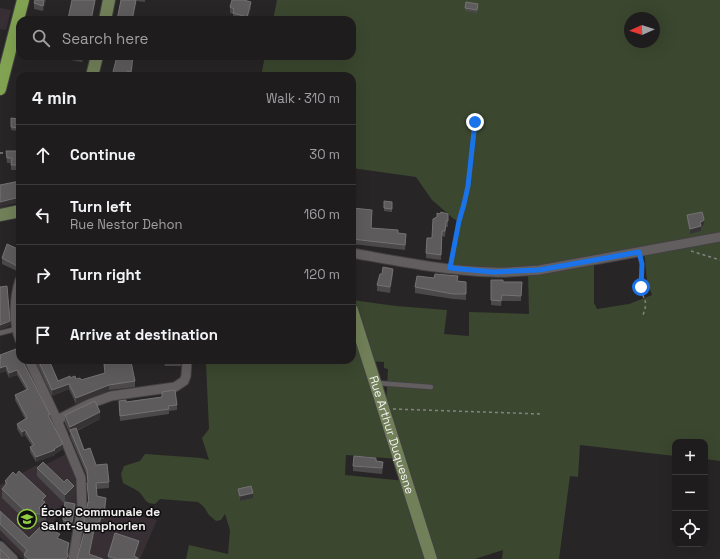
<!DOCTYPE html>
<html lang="en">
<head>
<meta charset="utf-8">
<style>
  body { margin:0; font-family:"Space Grotesk",sans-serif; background:#262526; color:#f1f3f6 }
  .controls { position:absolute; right:12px; bottom:12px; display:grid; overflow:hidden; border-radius:8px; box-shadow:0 4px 16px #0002 }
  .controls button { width:36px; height:36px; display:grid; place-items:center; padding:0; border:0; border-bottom:1px solid #3c3a3b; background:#1e1c1d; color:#f1f3f6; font:20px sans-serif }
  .compass { position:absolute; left:624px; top:12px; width:36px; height:36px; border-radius:50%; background:#1e1c1d; box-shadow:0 4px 16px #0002; rotate:267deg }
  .stop { position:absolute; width:12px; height:12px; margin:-9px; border:3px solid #1a73e8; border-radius:50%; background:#fff }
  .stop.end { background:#1a73e8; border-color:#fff; box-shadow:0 1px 4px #0008 }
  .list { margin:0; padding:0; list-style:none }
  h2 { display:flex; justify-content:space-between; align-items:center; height:52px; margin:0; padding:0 16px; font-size:17px }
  h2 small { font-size:13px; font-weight:400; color:#a1a1a4 }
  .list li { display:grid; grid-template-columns:26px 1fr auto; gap:12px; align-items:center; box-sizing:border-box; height:60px; padding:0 16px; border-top:1px solid #3c3a3b }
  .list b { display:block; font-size:15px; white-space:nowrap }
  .list p { margin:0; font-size:13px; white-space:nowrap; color:#a1a1a4 }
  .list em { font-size:13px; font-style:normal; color:#a1a1a4 }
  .icon { flex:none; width:22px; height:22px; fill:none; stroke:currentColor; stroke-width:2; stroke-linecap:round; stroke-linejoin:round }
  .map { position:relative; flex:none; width:720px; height:559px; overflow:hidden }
  .search { position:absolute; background:#1e1c1d; box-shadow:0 4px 16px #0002; left:16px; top:16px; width:340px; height:44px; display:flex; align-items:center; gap:10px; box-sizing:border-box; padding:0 14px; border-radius:12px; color:#a1a1a4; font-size:15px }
  .panel { position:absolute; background:#1e1c1d; box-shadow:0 4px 16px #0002; left:16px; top:72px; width:340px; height:292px; border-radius:12px }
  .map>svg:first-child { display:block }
</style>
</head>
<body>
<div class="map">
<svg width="720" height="559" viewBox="0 0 720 559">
  <rect width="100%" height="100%" fill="#282527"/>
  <g fill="#372f34">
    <polygon points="0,8 11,10 6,30 0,29"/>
    <polygon points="66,454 75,478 78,506 61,505 49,533 23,559 0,537 0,485 37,465 39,468"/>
    <polygon points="88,504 157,520 140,559 78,559"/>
  </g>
  <path fill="#3b472f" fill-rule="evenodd" d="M277,0H720V461L705,459V442H675V456L580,445L578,477L570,476L559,559H502L503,550L475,559H186L189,545L228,554L230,530L225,514L221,520L216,521L209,515L204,507L198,502L160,499L155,504C144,503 146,499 140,493C136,489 128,486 123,483L121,474L124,466L140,461L145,454L201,458L209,460L202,438L209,429L206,363L234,362L236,360H352V300L396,306L447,310L444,334L469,336V312L529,314L528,271L450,268L459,221L454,219L432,200L416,177L352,168V76H261L265,56H352V20H273ZM630,18H654V42H630ZM644,251L647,281L652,295L629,304L597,309L594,303V260ZM368,361L384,362V368L388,369L386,406ZM346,455L399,459L406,481L345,475Z"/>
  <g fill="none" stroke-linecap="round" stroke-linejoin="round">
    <defs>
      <g id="lane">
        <polyline points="0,333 16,329"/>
        <polyline points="377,383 431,387"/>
      </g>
      <g id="street">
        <path d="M352,253C398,261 445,271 493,272C508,273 524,271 539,270L720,237"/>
        <path d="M20,280C14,298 13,322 20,340"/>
        <polyline points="29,360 57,420 81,478 82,506 73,559"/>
        <polyline points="57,420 89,404 111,396 175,387 184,381 186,376 187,360"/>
        <polyline points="0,546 13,559"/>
      </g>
      <g id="secondary">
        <polyline points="105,20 109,0"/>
        <polyline points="92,76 97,56"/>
        <polyline points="0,215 20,211"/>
        <path id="s1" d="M352,310L431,559"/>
      </g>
      <polyline id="primary" points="0,89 23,0"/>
    </defs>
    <use href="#lane" stroke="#434042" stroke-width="6"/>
    <use href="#street" stroke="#434042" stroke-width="11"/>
    <use href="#secondary" stroke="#434042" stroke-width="14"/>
    <use href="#primary" stroke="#434042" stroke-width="14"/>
    <g stroke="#858284" stroke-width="1.5" stroke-dasharray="3 3" stroke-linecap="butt">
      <polyline points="0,153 6,153"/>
      <polyline points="691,251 720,260"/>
      <path d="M642,259C643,268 639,278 641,288C643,301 649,299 643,315"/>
      <polyline points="451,261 459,221 464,204 468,186 475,122"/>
      <polyline points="393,409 542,414"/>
    </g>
    <use href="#lane" stroke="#625e60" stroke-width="4.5"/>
    <use href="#street" stroke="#625e60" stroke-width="9"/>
    <use href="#secondary" stroke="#718058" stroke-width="12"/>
    <use href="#primary" stroke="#81a351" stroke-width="12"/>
  </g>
  <g fill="#4c494b">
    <polygon points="35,0 46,0 43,11 34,9 34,3"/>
    <polygon points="121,0 145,0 145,2 137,1"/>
    <polygon points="478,6 477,13 465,11 465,8"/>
    <polygon points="230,7 251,7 248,20 240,20 233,18 233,14 230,13"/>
    <polygon points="71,56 84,56 82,62 71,60"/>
    <polygon points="133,64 131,76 112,76"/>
    <polygon points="11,118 18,119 18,131 11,130"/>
    <polygon points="6,151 20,151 20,170 11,170 11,163 7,163"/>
    <polygon points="384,201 392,202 392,212 384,211"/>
    <polygon points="440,214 448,219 448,227 446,227 445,237 442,236 441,260 426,258 426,253"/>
    <polygon points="372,215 371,228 398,233 406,239 405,250 352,244 352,220"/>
    <polygon points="687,215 704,224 703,226 701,227 701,231 690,234 687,220"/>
    <polygon points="20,250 17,271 2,264 2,258"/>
    <polygon points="393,274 390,293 377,291 377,285"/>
    <polygon points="491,280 503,282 522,282 521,301 502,301 501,306 491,305"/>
    <polygon points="458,281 466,282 466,300 453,299 415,293 415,287"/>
    <polygon points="16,349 50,418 63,449 55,454 55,455 36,462 30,452 30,447 32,446 25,435 22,437 17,429 17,424 25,419 15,400 15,395 26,390 17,375 9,378 6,371 0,373 0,355"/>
    <polygon points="35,360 49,360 58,381 70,378 81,380 105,373 104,364 135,381 135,387 109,390 76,404 69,389 52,396"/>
    <polygon points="163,360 181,360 181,366 165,366"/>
    <polygon points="193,360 202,360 202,364 193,362"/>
    <polygon points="162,392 177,405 177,410 169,411 169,414 120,421 119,401 126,402 162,397"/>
    <polygon points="65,415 100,419 77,431 84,450 109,482 109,488 96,489 97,496 106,504 104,519 101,519 100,527 95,531 90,554 77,559 84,534 83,528 88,502 88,483 87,476 70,436 70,434 65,423"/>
    <polygon points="353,466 383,467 382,474 353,471"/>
    <polygon points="37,468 74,494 66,502 75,510 72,527 63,526 63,520 65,504 37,476"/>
    <polygon points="5,481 46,504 45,505 45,511 43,512 46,515 46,523 26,521 2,498 2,489 5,486"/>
    <polygon points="238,489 253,498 240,501 238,494"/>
    <polygon points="0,511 29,538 60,539 69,549 68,555 68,559 24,559 24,554 0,530"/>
    <polygon points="139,547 135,557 138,559 108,559 108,556"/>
  </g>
  <g fill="#363335">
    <polygon points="44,0 46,0 43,11 43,6"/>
    <polygon points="95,0 96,0 92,20 91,20"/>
    <polygon points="136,0 137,0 133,20 132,20"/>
    <polygon points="251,2 251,7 248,20 247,20 247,17"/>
    <polygon points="133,57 133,64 131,76 131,72"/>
    <polygon points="20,197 20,202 0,207 0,202"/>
    <polygon points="704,219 704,224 703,226 701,227 701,231 690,234 690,229 700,222"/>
    <polygon points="20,260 20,266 17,271 17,266"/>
    <polygon points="393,269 393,274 390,293 390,287"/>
    <polygon points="502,295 502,301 501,306 501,301"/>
    <polygon points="10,321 10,326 0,330 0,325"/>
    <polygon points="136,360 155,360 136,364"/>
    <polygon points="6,366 6,371 0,373 0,368"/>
    <polygon points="17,370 17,375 9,378 9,373"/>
    <polygon points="69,384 69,389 52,396 52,390"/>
    <polygon points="109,385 109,390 76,404 76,398"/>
    <polygon points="100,412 100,419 71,433 70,430 70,427"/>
    <polygon points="25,430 25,435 22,437 22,432"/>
    <polygon points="63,444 63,449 55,454 55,455 36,462 36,457 54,449"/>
    <polygon points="74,486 74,494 65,504 65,495"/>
    <polygon points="253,493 253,498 240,501 240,496"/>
    <polygon points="46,496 46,504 45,505 45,511 41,514 39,508 42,500"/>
    <polygon points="106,498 106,504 104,519 104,513"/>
    <polygon points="75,504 75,510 72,527 72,522"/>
    <polygon points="101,513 101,519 100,527 95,531 89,559 89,554 95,525"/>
    <polygon points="139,541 139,547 135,559 134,556"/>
    <polygon points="69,543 69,549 67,558 68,556 68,559 66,559"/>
  </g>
  <g fill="#5e5b5d" stroke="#757274">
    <polygon points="35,0 44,0 43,6 34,3"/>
    <polygon points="72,0 95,0 91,20 75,20 68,19"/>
    <polygon points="121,0 136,0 132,20 117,20"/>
    <polygon points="232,0 244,0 251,2 247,17 233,13 234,9 230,7"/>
    <polygon points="466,2 478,4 477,10 465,8"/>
    <polygon points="117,56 129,56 133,57 131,72 127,71 126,76 112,76"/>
    <polygon points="11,118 18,119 18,128 11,127"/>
    <polygon points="6,151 20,151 20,165 11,165 12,158 7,158"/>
    <polygon points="20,181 20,197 0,202 0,185"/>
    <polygon points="384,201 392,202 392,209 384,208"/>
    <polygon points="353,208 372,210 371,228 398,230 398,233 406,234 405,245 352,239 352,220"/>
    <polygon points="441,212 448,214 448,221 446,221 445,231 442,231 441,255 426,253 427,238 432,238 433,219 437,217 437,213 440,214"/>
    <polygon points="702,212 704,219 703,221 700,222 701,226 690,229 687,215"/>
    <polygon points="7,244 20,250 20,260 17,266 2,258"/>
    <polygon points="383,267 393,269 390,287 377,285 380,274 382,274"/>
    <polygon points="435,274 458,276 457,281 466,282 466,294 453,294 415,287 417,276 434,278"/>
    <polygon points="491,280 503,280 503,282 522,282 521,296 502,295 501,301 491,300"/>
    <polygon points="7,286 10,321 0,325 0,287"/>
    <polygon points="16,349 20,357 20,360 22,360 49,413 50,414 48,415 63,444 54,449 55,450 36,457 30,447 34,445 25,430 22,432 17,424 27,418 15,395 28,389 17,370 9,373 6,366 0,368 0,359 1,358 0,355"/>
    <polygon points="38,360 49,360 58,381 70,376 70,378 75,376 76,379 80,378 81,380 105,373 104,364 131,362 135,381 109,385 76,398 69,384 52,390"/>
    <polygon points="175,390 177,405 168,406 169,409 120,416 119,401 126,400 126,402 162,397 162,392"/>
    <polygon points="95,401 100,412 70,427 65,415"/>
    <polygon points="76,428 84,450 90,448 96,465 107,464 109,482 96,483 97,496 106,498 104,513 101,513 100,521 95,525 89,554 103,559 77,559 85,529 83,528 88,502 89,503 87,483 88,483 87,470 70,430"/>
    <polygon points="354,456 376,458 376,461 383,462 382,468 353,466"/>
    <polygon points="43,462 64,482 67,479 74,486 65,495 37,468"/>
    <polygon points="19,471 46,496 42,500 45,502 39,508 46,515 26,512 2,489 7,483 5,481 13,472 16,475"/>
    <polygon points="251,486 253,493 240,496 238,489"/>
    <polygon points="65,502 75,504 72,522 63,520"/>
    <polygon points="0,511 29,538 42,525 60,534 57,538 69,543 67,552 68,556 66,559 29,559 24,555 27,550 0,524"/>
    <polygon points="115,533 139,541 134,556 138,558 138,559 116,559 108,556"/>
    <polygon points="0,549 10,559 0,559"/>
  </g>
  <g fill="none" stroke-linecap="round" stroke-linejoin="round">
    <polyline stroke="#1a73e8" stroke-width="5" points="475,122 468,186 464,204 459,221 450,268 493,272 539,270 639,252 642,264 641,287"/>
  </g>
  <defs>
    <symbol id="school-ring" viewBox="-11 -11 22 22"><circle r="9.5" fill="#100f0f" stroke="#91cd40" stroke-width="1.5"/><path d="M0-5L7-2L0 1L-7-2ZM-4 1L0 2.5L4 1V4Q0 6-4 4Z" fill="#91cd40"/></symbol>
  </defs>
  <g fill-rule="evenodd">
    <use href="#school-ring" x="16" y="508" width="22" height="22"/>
  </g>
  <g text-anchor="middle" stroke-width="3" stroke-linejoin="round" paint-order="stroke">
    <g font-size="12" fill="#f3f1f2" stroke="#100f0f">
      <text dy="4" stroke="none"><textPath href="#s1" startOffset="131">Rue Arthur Duquesne</textPath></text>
    </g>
    <g font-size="12" font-weight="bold" fill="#f3f1f2" stroke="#100f0f" text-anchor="start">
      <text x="41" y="516">École Communale de<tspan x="41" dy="14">Saint-Symphorien</tspan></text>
    </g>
  </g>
</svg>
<div class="controls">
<button>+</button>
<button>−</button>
<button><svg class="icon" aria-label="locate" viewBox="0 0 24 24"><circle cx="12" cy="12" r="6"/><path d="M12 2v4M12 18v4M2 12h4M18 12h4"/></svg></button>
</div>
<svg class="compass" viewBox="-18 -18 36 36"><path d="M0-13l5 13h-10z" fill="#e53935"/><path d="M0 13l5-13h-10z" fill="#a1a1a4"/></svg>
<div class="stop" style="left:641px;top:287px"></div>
<div class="stop end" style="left:475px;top:122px"></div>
<div class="search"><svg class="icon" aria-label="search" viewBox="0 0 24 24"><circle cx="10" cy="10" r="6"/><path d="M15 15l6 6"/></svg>Search here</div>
<section class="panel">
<h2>4 min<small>Walk · 310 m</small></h2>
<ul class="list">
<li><svg class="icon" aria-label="ahead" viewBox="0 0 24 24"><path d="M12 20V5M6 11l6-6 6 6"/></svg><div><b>Continue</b></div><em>30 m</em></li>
<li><svg class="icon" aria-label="left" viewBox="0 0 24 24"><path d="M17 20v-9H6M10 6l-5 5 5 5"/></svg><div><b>Turn left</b><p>Rue Nestor Dehon</p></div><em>160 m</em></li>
<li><svg class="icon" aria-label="right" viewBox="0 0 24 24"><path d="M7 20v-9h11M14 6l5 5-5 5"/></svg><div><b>Turn right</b></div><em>120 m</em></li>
<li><svg class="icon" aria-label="arrive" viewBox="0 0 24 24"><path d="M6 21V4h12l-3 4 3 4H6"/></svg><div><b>Arrive at destination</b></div></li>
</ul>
</section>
</div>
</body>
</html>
